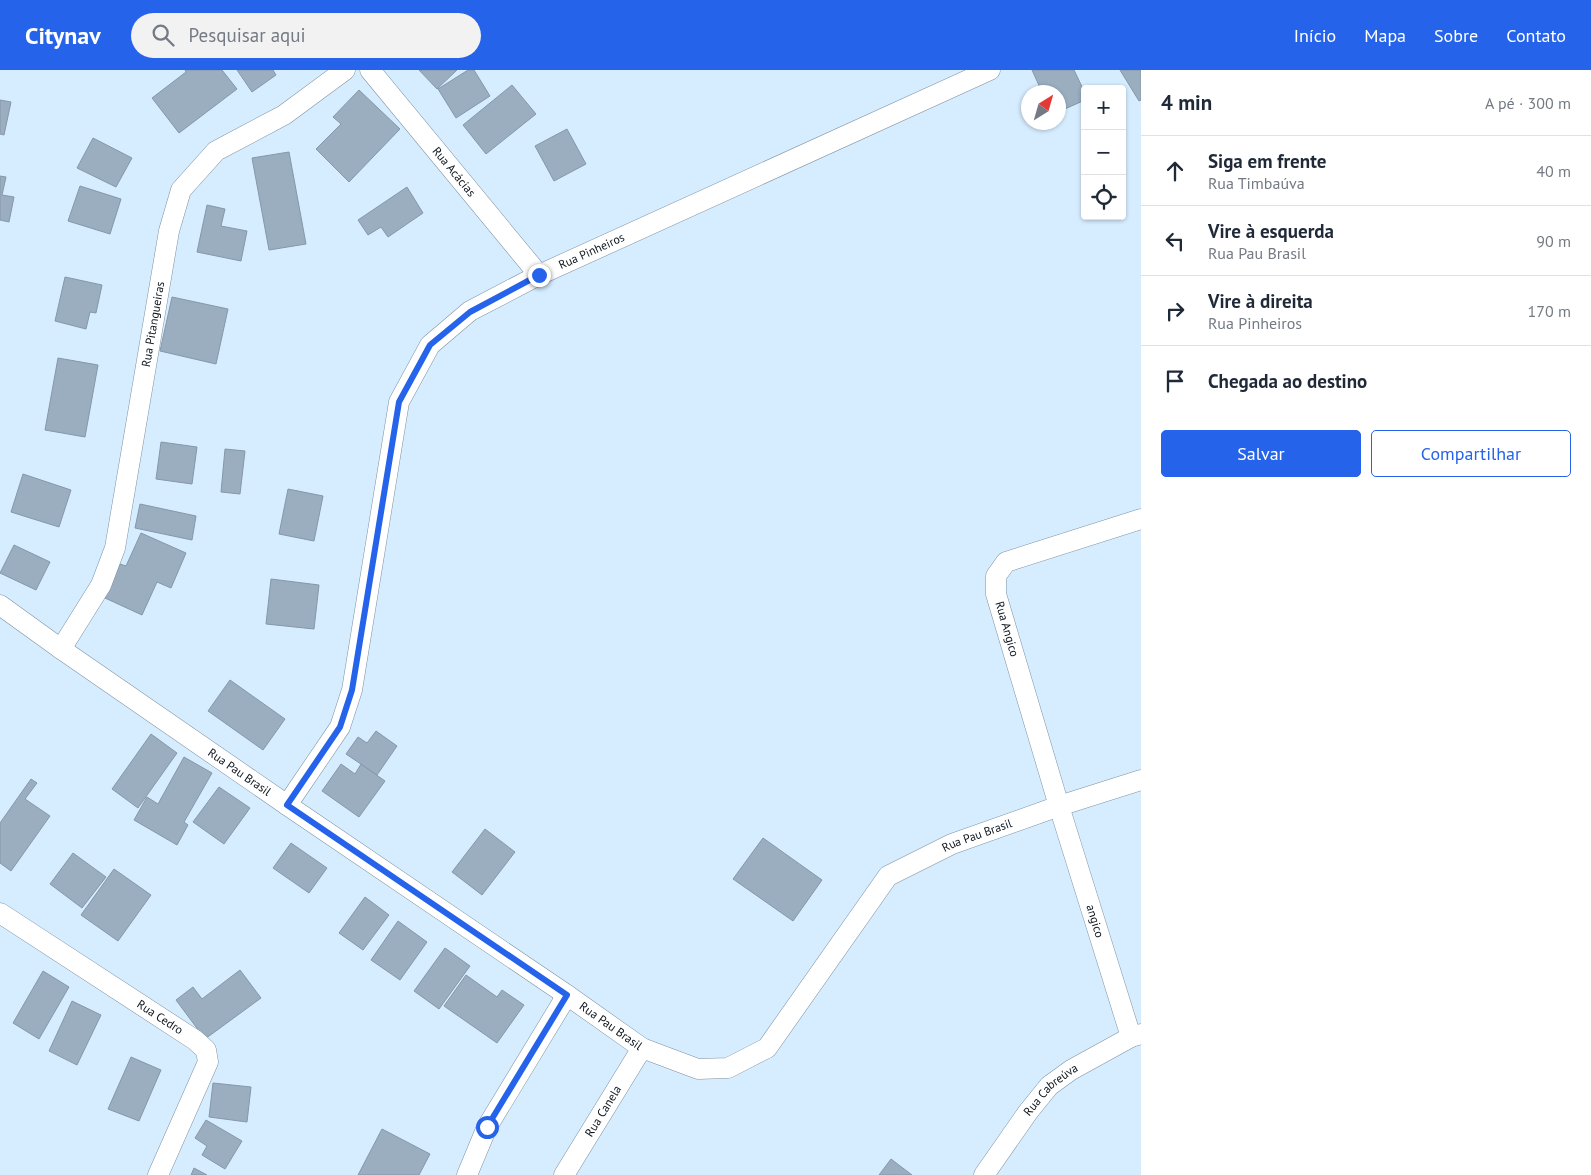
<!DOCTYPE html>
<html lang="pt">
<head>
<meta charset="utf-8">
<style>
  body { margin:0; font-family:"PT Sans",sans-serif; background:#f2f2f3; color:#1f2937 }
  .controls { position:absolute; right:15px; top:15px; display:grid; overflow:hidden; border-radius:5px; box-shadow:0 1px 4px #0004 }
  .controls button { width:45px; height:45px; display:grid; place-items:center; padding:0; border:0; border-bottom:1px solid #e0e1e3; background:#fff; color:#1f2937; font:25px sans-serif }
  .compass { position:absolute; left:1021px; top:15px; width:45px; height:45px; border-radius:50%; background:#fff; box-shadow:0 1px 4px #0004; rotate:37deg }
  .stop { position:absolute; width:15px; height:15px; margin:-11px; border:4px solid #2563eb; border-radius:50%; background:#fff }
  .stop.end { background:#2563eb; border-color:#fff; box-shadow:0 1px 5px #0008 }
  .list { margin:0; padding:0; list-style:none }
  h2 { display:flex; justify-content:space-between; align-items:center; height:65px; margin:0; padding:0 20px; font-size:21px }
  h2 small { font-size:16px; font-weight:400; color:#747a83 }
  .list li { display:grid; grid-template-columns:32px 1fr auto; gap:15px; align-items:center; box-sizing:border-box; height:70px; padding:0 20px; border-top:1px solid #e0e1e3 }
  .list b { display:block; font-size:19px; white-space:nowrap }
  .list p { margin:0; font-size:16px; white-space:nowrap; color:#747a83 }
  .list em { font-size:16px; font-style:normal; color:#747a83 }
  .actions { display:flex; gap:10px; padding:15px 20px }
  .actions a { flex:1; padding:11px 0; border:1px solid #2563eb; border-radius:5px; text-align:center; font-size:18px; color:#2563eb }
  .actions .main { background:#2563eb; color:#fff }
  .icon { flex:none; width:28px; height:28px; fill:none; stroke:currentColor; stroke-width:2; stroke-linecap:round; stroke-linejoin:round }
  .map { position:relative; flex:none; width:1141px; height:1105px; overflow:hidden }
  header { display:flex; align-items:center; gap:30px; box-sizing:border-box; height:70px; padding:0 25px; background:#2563eb; color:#fff }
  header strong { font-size:24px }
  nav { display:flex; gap:28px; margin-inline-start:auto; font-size:18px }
  .search { width:350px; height:45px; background:#f2f2f3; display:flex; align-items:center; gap:12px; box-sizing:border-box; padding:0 18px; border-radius:28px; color:#747a83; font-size:19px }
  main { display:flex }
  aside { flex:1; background:#fff }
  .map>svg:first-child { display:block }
</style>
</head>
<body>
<header>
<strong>Citynav</strong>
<div class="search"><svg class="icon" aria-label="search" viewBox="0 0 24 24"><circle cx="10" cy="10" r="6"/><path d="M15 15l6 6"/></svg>Pesquisar aqui</div>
<nav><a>Início</a><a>Mapa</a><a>Sobre</a><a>Contato</a></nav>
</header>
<main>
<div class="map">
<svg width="1141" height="1105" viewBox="0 0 1141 1105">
  <rect width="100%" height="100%" fill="#d6ecff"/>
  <g fill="#9aaec0" stroke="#8498a9">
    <polygon points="185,0 222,0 237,19 179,63 152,28 186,2"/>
    <polygon points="237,0 273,0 276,5 252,22"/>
    <polygon points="419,0 457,0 437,19"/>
    <polygon points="468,0 474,0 490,26 456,48 438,19"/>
    <polygon points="1032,0 1074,0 1085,23 1085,30 1058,42 1058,22 1042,22"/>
    <polygon points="1120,0 1141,0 1141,30 1139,31"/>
    <polygon points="512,15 536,44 486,84 463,55"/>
    <polygon points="359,20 400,59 349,112 316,79 341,54 333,47"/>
    <polygon points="0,30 11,32 4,65 0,64"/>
    <polygon points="567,59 586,94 554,111 535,76"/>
    <polygon points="93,68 132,88 116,117 77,98"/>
    <polygon points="289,82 306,174 269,180 252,88"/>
    <polygon points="0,106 6,107 2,125 14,127 9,152 0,150"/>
    <polygon points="80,116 121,129 110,164 68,151"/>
    <polygon points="407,117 423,143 388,167 381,157 368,165 358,150"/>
    <polygon points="207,135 225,139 221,156 247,161 241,191 197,182"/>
    <polygon points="65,207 102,215 96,243 90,242 86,259 55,251"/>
    <polygon points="172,227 228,239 216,294 160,281"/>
    <polygon points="58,288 98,295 85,367 45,360"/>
    <polygon points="161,372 197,377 192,414 156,409"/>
    <polygon points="225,379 245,381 240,424 221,422"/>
    <polygon points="23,404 71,420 59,457 11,442"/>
    <polygon points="288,419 323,426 314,471 279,464"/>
    <polygon points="140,434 196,446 192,470 135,458"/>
    <polygon points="141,463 186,483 171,518 157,512 142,545 105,528 120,494 126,496"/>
    <polygon points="14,475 50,492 36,520 0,503"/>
    <polygon points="271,509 319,515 314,559 266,554"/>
    <polygon points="230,610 285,649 263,680 208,641"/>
    <polygon points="376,661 397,676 377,705 346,684 358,667 367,673"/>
    <polygon points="151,664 177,683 138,738 112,719"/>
    <polygon points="184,687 212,703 184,752 188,755 177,775 134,750 147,727 158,734"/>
    <polygon points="341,694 355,704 361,694 385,711 359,747 322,721"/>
    <polygon points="31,709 37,713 25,729 50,746 11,801 0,793 0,753"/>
    <polygon points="219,717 250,738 224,774 193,752"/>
    <polygon points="485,759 515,782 482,825 452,802"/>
    <polygon points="763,768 822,810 793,851 733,809"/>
    <polygon points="291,773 327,798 309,823 273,798"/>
    <polygon points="73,783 106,807 82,838 50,814"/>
    <polygon points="114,799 151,825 118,871 81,845"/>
    <polygon points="365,827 389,845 363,880 339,863"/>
    <polygon points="398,851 427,872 400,910 371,890"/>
    <polygon points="445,878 470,896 439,939 414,921"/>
    <polygon points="240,900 261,928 205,969 176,930 193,917 202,929"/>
    <polygon points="43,901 69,917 39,969 13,953"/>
    <polygon points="466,905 497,927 502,920 524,935 497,973 444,936"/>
    <polygon points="72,931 101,945 77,995 49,981"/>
    <polygon points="131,987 161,1000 139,1051 108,1039"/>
    <polygon points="213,1013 251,1017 247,1052 209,1047"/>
    <polygon points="206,1050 242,1071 225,1099 202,1085 207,1076 195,1068"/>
    <polygon points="382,1059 430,1084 419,1105 358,1105"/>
    <polygon points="891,1089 912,1105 879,1105"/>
    <polygon points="194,1098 207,1105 191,1105"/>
  </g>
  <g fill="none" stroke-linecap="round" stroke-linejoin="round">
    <defs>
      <g id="street">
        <path id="s1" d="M370,0L539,205"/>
        <path id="s2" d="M0,535L61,579L287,735L567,925L642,978L698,999L728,998L767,978L888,806L952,774L1059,736L1141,710"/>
        <path id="s3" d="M61,579L101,515L115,478L169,161L181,120L216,81L284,45L345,0"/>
        <path id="s4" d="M287,735L340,657L352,620L399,332L430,275L470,241L539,205L990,0"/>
        <path id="s5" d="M0,843L195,970L206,980L208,992L158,1105"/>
        <polyline points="1131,967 1059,736 996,524 996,506 1006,492 1141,449"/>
        <polyline points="467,1105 487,1057 567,925"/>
        <path id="s6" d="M564,1105L642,978"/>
        <path id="s7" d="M984,1105L1028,1042L1049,1016L1071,1000L1131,967L1141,964"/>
      </g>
    </defs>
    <use href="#street" stroke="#7e92a2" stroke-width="21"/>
    <use href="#street" stroke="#fff" stroke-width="20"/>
  </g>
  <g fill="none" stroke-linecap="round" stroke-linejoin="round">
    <polyline stroke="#2563eb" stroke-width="6" points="487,1057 567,925 287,735 340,657 352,620 399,332 430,275 470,242 539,205"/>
  </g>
  <g text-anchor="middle" stroke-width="4.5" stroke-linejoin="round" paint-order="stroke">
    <g font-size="12" fill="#0e151c" stroke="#fff">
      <text dy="4" stroke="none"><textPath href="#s1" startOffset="132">Rua Acácias</textPath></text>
      <text dy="4" stroke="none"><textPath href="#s4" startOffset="678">Rua Pinheiros</textPath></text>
      <text dy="4" stroke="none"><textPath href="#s3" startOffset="342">Rua Pitangueiras</textPath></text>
      <text transform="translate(1007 559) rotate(74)" y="4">Rua Angico</text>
      <text dy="4" stroke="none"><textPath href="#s2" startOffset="292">Rua Pau Brasil</textPath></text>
      <text dy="4" stroke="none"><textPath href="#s2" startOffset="1222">Rua Pau Brasil</textPath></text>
      <text transform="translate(1095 851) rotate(73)" y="4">angico</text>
      <text dy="4" stroke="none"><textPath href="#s5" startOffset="191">Rua Cedro</textPath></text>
      <text dy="4" stroke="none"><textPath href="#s2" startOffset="742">Rua Pau Brasil</textPath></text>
      <text dy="4" stroke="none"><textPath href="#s7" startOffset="109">Rua Cabreúva</textPath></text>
      <text dy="4" stroke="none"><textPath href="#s6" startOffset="75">Rua Canela</textPath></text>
    </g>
  </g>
</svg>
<div class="controls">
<button>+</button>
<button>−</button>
<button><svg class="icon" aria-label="locate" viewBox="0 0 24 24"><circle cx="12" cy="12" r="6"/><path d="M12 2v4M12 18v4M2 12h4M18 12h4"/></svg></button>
</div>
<svg class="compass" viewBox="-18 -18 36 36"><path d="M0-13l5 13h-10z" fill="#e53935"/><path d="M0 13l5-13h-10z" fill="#747a83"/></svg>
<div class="stop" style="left:487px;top:1057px"></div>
<div class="stop end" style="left:539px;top:205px"></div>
</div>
<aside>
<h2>4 min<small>A pé · 300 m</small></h2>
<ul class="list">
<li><svg class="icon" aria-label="ahead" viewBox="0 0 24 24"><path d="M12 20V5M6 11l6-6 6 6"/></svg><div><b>Siga em frente</b><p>Rua Timbaúva</p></div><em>40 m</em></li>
<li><svg class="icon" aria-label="left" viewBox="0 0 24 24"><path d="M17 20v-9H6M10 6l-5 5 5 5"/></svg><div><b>Vire à esquerda</b><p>Rua Pau Brasil</p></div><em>90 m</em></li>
<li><svg class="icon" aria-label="right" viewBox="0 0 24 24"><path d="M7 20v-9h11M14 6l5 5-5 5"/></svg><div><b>Vire à direita</b><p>Rua Pinheiros</p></div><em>170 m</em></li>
<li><svg class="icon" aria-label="arrive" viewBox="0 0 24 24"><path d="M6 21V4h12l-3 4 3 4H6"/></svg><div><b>Chegada ao destino</b></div></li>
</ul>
<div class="actions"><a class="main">Salvar</a><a>Compartilhar</a></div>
</aside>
</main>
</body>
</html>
